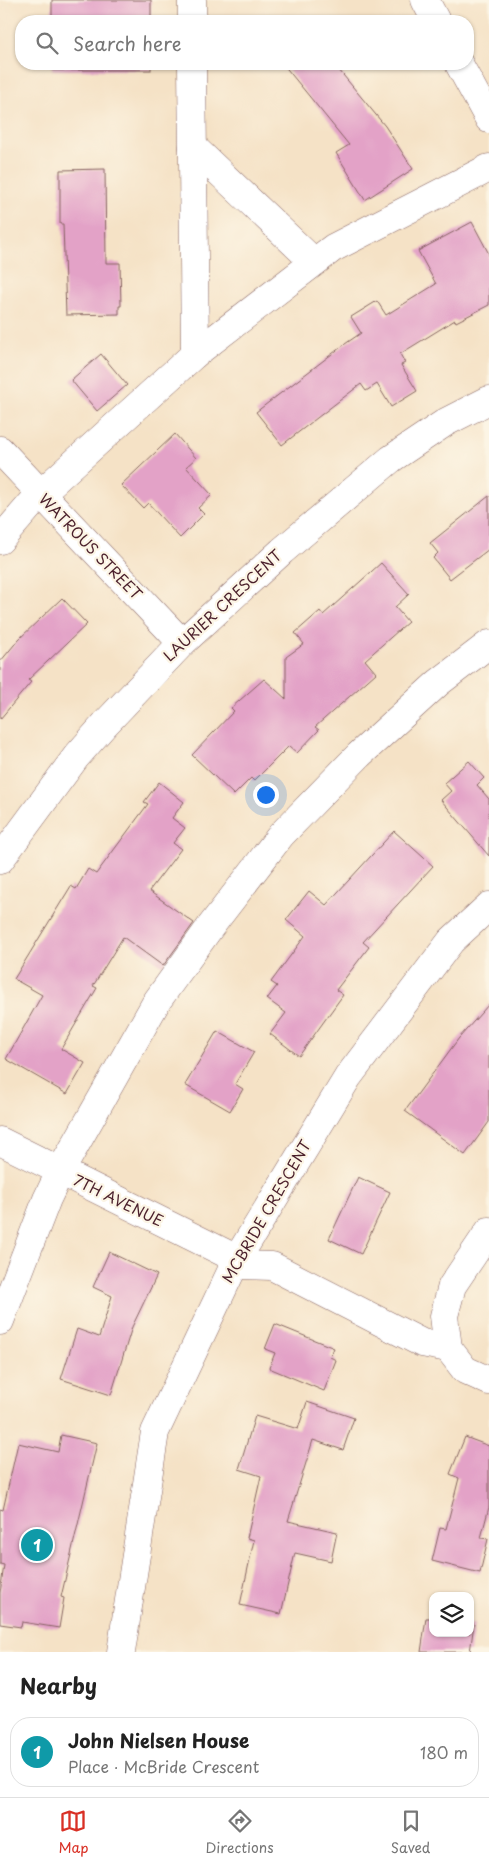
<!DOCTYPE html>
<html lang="en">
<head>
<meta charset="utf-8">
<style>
  body { margin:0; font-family:"Playpen Sans",sans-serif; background:#f6f6f6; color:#222 }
  .controls { position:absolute; right:15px; bottom:15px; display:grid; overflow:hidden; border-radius:10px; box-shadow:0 1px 4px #0004 }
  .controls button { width:45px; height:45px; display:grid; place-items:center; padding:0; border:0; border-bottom:1px solid #e0e0e0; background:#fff; color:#222; font:25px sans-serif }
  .you { position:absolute; left:265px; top:794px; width:18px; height:18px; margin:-12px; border:4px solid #fff; border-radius:50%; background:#1a73e8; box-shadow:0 0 0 8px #1a73e833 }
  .badge { display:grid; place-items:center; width:32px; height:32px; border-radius:50%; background:#d93025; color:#fff; font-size:16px; font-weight:700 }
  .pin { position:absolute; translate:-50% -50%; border:2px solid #fff; box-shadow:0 1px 5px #0006 }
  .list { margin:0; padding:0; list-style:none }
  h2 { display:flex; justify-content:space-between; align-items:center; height:65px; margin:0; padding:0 20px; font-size:21px }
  h2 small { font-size:16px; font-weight:400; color:#767676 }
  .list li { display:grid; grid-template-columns:32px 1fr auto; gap:15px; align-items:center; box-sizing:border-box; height:70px; margin:0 10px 10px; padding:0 10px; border:1px solid #e0e0e0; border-radius:20px }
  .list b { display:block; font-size:19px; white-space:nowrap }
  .list p { margin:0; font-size:16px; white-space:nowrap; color:#767676 }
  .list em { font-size:16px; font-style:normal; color:#767676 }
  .icon { flex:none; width:28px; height:28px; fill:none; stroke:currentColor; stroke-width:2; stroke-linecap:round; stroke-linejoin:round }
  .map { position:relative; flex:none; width:489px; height:1652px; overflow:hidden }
  .search { position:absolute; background:#fff; box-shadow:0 1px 4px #0004; left:15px; right:15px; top:15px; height:55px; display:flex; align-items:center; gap:12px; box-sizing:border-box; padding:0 18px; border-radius:20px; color:#767676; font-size:19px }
  .sheet { height:145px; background:#fff }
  nav { display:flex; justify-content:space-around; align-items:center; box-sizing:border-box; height:70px; border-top:1px solid #e0e0e0; background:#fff; font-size:14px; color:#767676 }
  nav a { display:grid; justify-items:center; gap:2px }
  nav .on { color:#d93025 }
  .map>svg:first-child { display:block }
</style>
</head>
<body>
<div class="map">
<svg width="489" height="1652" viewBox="0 0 489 1652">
  <rect width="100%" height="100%" fill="#fcf5e5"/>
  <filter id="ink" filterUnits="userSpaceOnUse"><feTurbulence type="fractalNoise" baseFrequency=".02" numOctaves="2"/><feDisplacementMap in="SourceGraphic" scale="10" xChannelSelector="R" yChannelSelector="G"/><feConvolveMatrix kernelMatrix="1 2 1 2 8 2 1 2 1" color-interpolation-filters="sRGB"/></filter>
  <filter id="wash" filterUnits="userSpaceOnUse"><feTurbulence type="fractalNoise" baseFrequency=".0096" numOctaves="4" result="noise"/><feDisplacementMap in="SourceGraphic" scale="20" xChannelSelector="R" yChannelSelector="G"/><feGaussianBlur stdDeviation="1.12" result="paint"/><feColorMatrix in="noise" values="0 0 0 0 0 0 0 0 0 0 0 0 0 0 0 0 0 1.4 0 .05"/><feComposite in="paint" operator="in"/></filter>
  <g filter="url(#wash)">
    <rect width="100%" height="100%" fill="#f5e2c6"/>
    <g id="blocks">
      <g fill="#e3a2c7">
        <rect x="52" y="0" width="99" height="21"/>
        <rect x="52" y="64" width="99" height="6"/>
        <polygon points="283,64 334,64 385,126 413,169 365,200 336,153 349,145"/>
        <polygon points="105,169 106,263 120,263 121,306 119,306 119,314 66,315 63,224 60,224 60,170"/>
        <polygon points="472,222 489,254 489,305 456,322 455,320 400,354 405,363 401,365 417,391 391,407 377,384 366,391 361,384 282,445 256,412 345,344 361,333 351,317 377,301 386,315 436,284 418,251"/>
        <polygon points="101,354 127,385 97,411 71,380"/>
        <polygon points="175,434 196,458 186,467 212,495 198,508 204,514 180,538 148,503 143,508 121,485"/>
        <polygon points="489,496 489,549 450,579 433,558 438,553 430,543"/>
        <polygon points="381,563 409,594 395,607 408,622 365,660 376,673 315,727 319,730 297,753 289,746 254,781 251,778 234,795 192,755 234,711 231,708 264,679 286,699 286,657 304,644 295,633 320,611 323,615"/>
        <polygon points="62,598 87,624 28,680 31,682 0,719 0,662 19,639"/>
        <polygon points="469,761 484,778 477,785 489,799 489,856 441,800 451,791 444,783"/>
        <polygon points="159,782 184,802 172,818 185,828 173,843 181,849 149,891 194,923 163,966 123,937 93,986 97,988 61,1049 85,1063 67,1094 6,1059 42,995 14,979 71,886 76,889 88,869 96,874 148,804 144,802"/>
        <polygon points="394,831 433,866 363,942 369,947 336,990 343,995 299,1056 270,1034 286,1013 267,999 277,986 271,982 305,936 286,920 309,891 326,905"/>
        <polygon points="489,1004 489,1122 465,1155 405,1111 459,1038"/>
        <polygon points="217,1031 254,1052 235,1084 243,1089 230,1111 185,1085"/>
        <polygon points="358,1177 390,1192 361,1254 329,1239"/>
        <polygon points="109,1252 157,1275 132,1327 111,1395 61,1379 77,1329 99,1337 112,1296 93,1287"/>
        <polygon points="275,1324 334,1348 330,1357 336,1360 324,1391 269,1368 275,1353 265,1349"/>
        <polygon points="307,1402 354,1418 343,1450 313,1440 288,1521 337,1532 331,1561 295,1553 281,1614 240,1605 254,1540 247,1538 261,1476 239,1469 255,1416 298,1429"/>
        <polygon points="61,1435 97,1443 61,1597 64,1598 59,1628 22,1622 21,1627 0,1624 0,1593 4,1565 0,1564 0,1509 3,1510 18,1443 58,1452"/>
        <polygon points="465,1437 489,1446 489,1507 481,1538 488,1539 480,1573 432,1561 440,1528 446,1529 459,1478 450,1474"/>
        <polygon points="426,1618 433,1618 433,1633 470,1633 470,1624 474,1624 470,1652 421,1652"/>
      </g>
    </g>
  </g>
  <g filter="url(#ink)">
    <use href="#blocks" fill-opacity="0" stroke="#866361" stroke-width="1"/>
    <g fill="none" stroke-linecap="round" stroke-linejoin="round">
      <defs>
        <g id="minor">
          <polyline points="192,0 192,21"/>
          <polyline points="425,0 436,21"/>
          <polyline points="192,64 195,354"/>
          <polyline points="459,64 489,119"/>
          <polyline points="193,147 314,262"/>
          <polyline points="0,450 182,643"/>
          <polyline points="0,540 40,494 195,354 333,248 489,168"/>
          <polyline points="0,860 76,757 105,724 182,643 282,551 391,459 446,422 489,400"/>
          <polyline points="0,1141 237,1259 242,1265 272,1266 422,1343 448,1348"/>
          <polyline points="489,1231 452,1286 444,1316 448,1348 465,1370 489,1381"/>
          <polyline points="0,1321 47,1199 60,1172 157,1001 211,926 281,835 359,755 438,683 489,644"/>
          <polyline points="121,1652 155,1432 237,1259 348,1077 451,941 489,906"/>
        </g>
      </defs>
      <use href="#minor" stroke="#866361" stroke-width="29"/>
      <use href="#minor" stroke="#fff" stroke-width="28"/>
    </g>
  </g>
  <g text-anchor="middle" stroke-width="4.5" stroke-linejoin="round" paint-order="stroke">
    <g font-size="15" fill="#4a1f2b" stroke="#fcf5e5">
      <text transform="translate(90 547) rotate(46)" y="5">WATROUS STREET</text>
      <text transform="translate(223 606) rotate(-43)" y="5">LAURIER CRESCENT</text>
      <text transform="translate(118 1201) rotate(26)" y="5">7TH AVENUE</text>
      <text transform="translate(267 1212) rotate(-60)" y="5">MCBRIDE CRESCENT</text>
    </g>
  </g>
</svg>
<div class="controls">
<button><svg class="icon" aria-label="layers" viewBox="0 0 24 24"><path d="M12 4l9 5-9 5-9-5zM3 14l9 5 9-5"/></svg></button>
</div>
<div class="you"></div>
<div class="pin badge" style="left:37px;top:1545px;background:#0f9aa8">1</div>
<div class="search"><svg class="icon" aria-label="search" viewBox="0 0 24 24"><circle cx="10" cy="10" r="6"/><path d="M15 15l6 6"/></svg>Search here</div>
</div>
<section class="sheet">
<h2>Nearby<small></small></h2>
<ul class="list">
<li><span class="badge" style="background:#0f9aa8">1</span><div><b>John Nielsen House</b><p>Place · McBride Crescent</p></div><em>180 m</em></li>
</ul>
</section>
<nav>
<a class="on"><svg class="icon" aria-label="map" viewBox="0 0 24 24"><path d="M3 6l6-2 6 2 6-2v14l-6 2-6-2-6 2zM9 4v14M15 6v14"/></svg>Map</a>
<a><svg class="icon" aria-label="directions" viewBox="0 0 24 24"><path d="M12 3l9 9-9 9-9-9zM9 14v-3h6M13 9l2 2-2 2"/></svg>Directions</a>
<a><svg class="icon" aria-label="saved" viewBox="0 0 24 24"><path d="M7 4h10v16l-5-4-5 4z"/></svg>Saved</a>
</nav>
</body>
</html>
